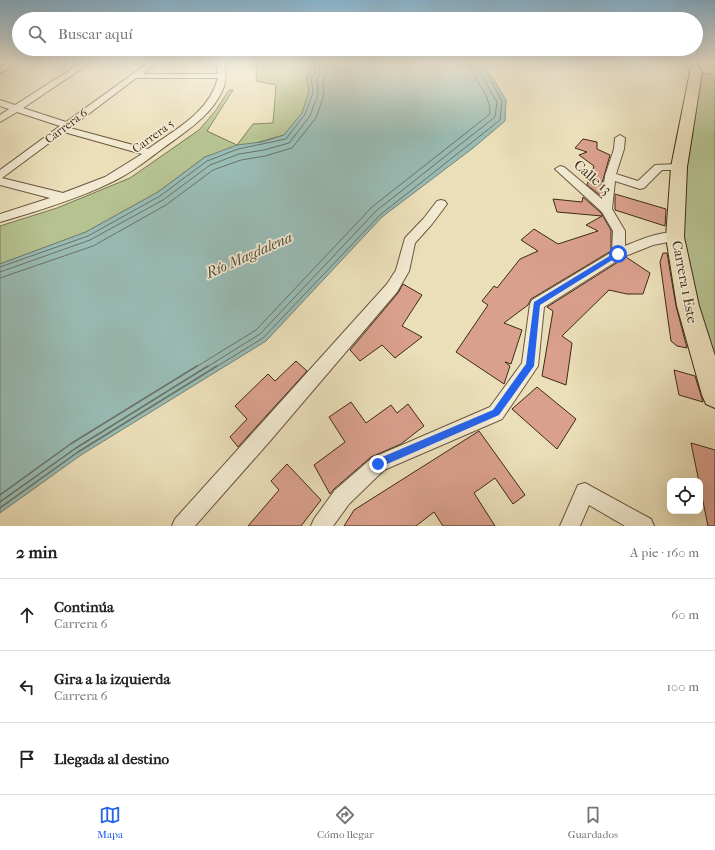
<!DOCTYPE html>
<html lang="es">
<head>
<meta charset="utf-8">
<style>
  body { margin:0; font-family:"IM FELL French Canon",serif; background:#f6f6f6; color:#222 }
  .controls { position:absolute; right:12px; bottom:12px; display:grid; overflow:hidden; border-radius:8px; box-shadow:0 4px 16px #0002 }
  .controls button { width:36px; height:36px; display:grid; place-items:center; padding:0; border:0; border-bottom:1px solid #e0e0e0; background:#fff; color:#222; font:20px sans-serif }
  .stop { position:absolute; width:12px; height:12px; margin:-9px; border:3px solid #2563eb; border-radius:50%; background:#fff }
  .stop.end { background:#2563eb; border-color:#fff; box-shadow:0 1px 4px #0008 }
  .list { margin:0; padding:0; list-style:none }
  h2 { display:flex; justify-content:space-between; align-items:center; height:52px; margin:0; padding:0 16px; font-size:17px }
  h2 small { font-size:13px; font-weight:400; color:#767676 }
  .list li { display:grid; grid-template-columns:26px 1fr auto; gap:12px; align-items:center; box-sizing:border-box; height:72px; padding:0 16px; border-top:1px solid #e0e0e0 }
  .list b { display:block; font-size:15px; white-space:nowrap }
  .list p { margin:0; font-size:13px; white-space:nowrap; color:#767676 }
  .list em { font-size:13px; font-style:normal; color:#767676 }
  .icon { flex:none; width:22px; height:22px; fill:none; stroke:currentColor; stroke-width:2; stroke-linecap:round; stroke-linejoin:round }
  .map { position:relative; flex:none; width:715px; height:526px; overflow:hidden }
  .search { position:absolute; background:#fff; box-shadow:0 4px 16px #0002; left:12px; right:12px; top:12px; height:44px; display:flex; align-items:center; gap:10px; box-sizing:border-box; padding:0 14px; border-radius:22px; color:#767676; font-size:15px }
  .sheet { height:268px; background:#fff }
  nav { display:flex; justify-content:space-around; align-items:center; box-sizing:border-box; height:56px; border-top:1px solid #e0e0e0; background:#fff; font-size:11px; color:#767676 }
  nav a { display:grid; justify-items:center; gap:2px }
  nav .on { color:#2563eb }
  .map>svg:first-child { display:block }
</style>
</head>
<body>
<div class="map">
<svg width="715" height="526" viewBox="0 0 715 526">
  <rect width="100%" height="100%" fill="#ebdfb9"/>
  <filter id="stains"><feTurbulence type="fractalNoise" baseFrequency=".005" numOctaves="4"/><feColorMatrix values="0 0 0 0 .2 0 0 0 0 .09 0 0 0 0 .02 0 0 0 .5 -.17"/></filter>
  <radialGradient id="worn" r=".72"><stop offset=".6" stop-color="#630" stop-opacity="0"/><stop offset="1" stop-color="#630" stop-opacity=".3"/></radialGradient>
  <g fill="#b6c290" stroke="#7a7654">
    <polygon points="257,63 311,63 311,71 307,77 309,92 302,113 284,135 205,157 158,192 86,232 0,264 0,226 57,208 130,178 199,130 216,110 229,90 233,90 207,131 237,145 253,124 273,123 276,85 256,81"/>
    <polygon points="696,72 715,75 715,395 688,306 679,167"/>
  </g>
  <polygon fill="#99bcb5" stroke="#758276" points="311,63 484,63 506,100 505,121 473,148 382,217 266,341 81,455 0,513 0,264 86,232 158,192 205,157 237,145 262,142 284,135 302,113 309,92 307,77 311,71"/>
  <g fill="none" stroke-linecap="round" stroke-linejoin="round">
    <g stroke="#6c7366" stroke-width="1">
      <polyline points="0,267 88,236 160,196 207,161 238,149 286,139 305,114 313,93 311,78 315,72 315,63"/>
      <polyline points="0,272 90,240 163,200 210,165 239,154 264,150 289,143 310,116 318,94 317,79 320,73 320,63"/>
      <polyline points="0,278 93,246 166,205 213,170 241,160 265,156 292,148 316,118 324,95 323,81 326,73 326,63"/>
      <path d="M196,367L256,330L372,207L490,114C491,94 474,82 470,63"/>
      <polyline points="207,367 260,334 376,211 495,117 497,102 477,68 476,63"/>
      <polyline points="216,367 263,338 380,215 500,120 502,101 481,63"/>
    </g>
    <g stroke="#6c7366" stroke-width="1.5">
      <polyline points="0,495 72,443 197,366"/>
      <polyline points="0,502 76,448 208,366"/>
      <polyline points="0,508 78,452 217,366"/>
    </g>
  </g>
  <g fill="#daa08e" stroke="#3e2a17">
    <polygon points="583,139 597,142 597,149 610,155 600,190 602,190 601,196 587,185 594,166 579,155 587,152 575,148"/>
    <polygon points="615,194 666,209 665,226 615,210"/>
    <polygon points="583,197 601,213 611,230 611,251 531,299 528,305 504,323 522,330 511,364 505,362 510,366 504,384 456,352 488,305 482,301 494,286 497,288 520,259 538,251 521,240 534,229 558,244 598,231 586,225 602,216 557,212 553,199 582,202"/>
    <polygon points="663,253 667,253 676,306 687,348 677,346 671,341 660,262"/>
    <polygon points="626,257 650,273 643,294 627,294 609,290 562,336 572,343 566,385 542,376 553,311 547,307"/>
    <polygon points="403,284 422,295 402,326 422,337 395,358 382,345 360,361 350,350 398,293"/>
    <polygon points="296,361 307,371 238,447 230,437 247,419 235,406 268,374 275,381"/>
    <polygon points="674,370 695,376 703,402 679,395"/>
    <polygon points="537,387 576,419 557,449 512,409"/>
    <polygon points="351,402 366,423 391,405 397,413 408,404 424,426 401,444 371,457 334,489 330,494 314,465 345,442 329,417"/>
    <polygon points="479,431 525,495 513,504 495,478 474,493 495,526 443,526 434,512 416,526 344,526 354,510"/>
    <polygon points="691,443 715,450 715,526 708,526"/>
    <polygon points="287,464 321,500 301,526 248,526 279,490 271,481"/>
  </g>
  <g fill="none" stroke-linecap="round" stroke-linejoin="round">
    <defs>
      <g id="minor">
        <polygon points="10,63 19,63 0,73 0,68"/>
        <path d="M81,63H90L23,108L66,122L148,63H156L143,74H218L216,63H224C226,72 227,80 223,89C211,118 181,134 158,152C143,163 129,174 112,182C77,199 38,211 0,222V214L50,198L0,185V170L60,126L17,112L0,122V115L9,109L0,106V100L15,105ZM136,78H218C209,113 174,130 148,149L70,128ZM64,132L142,154L105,177L63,193L2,178Z"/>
        <path d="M620,135L625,138L624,149L616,174L638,181L655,165L679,164L684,167L679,170H662L644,188L640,189L615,181L612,209L625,231V246C640,240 663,229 679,234L681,237L679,240L653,245L623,257L544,307L538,366L502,419L384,470L349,504L333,526H311L314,519L335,490L372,458L490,407L522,363L530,304L532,300L612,252L613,231L602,212L555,169L560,166L564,167L602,199L605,176L614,149L615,138Z"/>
        <polygon points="441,200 445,201 447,204 432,224 415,243 409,271 397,292 270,441 195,526 172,526 175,519 387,284 396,270 405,238 424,218 437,201"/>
        <polygon points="585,483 651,519 654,526 625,526 589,505 580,526 560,526 578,485"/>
      </g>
      <polygon id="primary" points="684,63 696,63 702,72 687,167 684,237 699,306 715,356 715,408 706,404 702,395 677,306 666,237 671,167 690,72"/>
    </defs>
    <use href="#minor" stroke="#695740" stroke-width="2"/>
    <use href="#primary" stroke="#3e2a17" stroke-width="2"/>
    <use href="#minor" fill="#f2ead2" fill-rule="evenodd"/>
    <use href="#primary" fill="#ebdfb9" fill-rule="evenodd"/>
  </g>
  <linearGradient id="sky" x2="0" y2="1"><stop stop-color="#88b7d4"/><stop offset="0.46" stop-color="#f6f1e0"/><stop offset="1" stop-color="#f6f1e0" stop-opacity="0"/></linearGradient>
  <rect width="715" height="136" fill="url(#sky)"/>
  <polygon fill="#2563eb" points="616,252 618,252 622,254 540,305 534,366 499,415 378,468 375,467 374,464 375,460 493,410 526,364 534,302"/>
  <g text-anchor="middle" stroke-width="3.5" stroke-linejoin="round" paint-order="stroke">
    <g font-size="12" fill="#3e2a17" stroke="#f2ead2">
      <text transform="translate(66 126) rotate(-37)" y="4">Carrera 6</text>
      <text transform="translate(153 136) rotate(-36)" y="4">Carrera 5</text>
    </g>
    <g font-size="14" fill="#3e2a17" stroke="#f2ead2">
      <text transform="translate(593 177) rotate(41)" y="5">Calle 13</text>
      <text transform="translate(685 282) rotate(79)" y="5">Carrera 1 Este</text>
    </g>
    <g font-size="15" font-style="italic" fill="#554e3e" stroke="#f2ead2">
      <text transform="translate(249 255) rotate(-24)" y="5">Río Magdalena</text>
    </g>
  </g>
  <rect width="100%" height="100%" filter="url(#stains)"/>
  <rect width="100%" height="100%" fill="url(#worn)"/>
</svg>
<div class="controls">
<button><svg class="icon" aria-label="locate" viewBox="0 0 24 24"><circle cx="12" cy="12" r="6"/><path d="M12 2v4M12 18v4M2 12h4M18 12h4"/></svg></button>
</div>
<div class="stop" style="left:618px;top:254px"></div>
<div class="stop end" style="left:378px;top:464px"></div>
<div class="search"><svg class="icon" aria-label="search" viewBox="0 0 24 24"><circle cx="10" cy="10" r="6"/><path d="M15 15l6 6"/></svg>Buscar aquí</div>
</div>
<section class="sheet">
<h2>2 min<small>A pie · 160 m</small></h2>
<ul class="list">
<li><svg class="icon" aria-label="ahead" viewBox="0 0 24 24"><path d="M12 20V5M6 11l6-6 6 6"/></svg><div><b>Continúa</b><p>Carrera 6</p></div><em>60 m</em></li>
<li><svg class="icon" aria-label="left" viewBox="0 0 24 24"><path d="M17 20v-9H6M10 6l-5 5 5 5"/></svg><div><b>Gira a la izquierda</b><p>Carrera 6</p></div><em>100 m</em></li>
<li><svg class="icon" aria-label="arrive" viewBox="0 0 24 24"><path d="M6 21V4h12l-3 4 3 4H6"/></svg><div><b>Llegada al destino</b></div></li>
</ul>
</section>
<nav>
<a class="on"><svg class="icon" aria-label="map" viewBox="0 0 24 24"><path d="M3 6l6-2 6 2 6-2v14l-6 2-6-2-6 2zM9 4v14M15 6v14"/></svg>Mapa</a>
<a><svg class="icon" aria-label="directions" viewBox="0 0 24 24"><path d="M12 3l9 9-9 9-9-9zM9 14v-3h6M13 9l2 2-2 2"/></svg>Cómo llegar</a>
<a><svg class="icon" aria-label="saved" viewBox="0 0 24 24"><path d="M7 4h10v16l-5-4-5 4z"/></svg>Guardados</a>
</nav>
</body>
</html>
